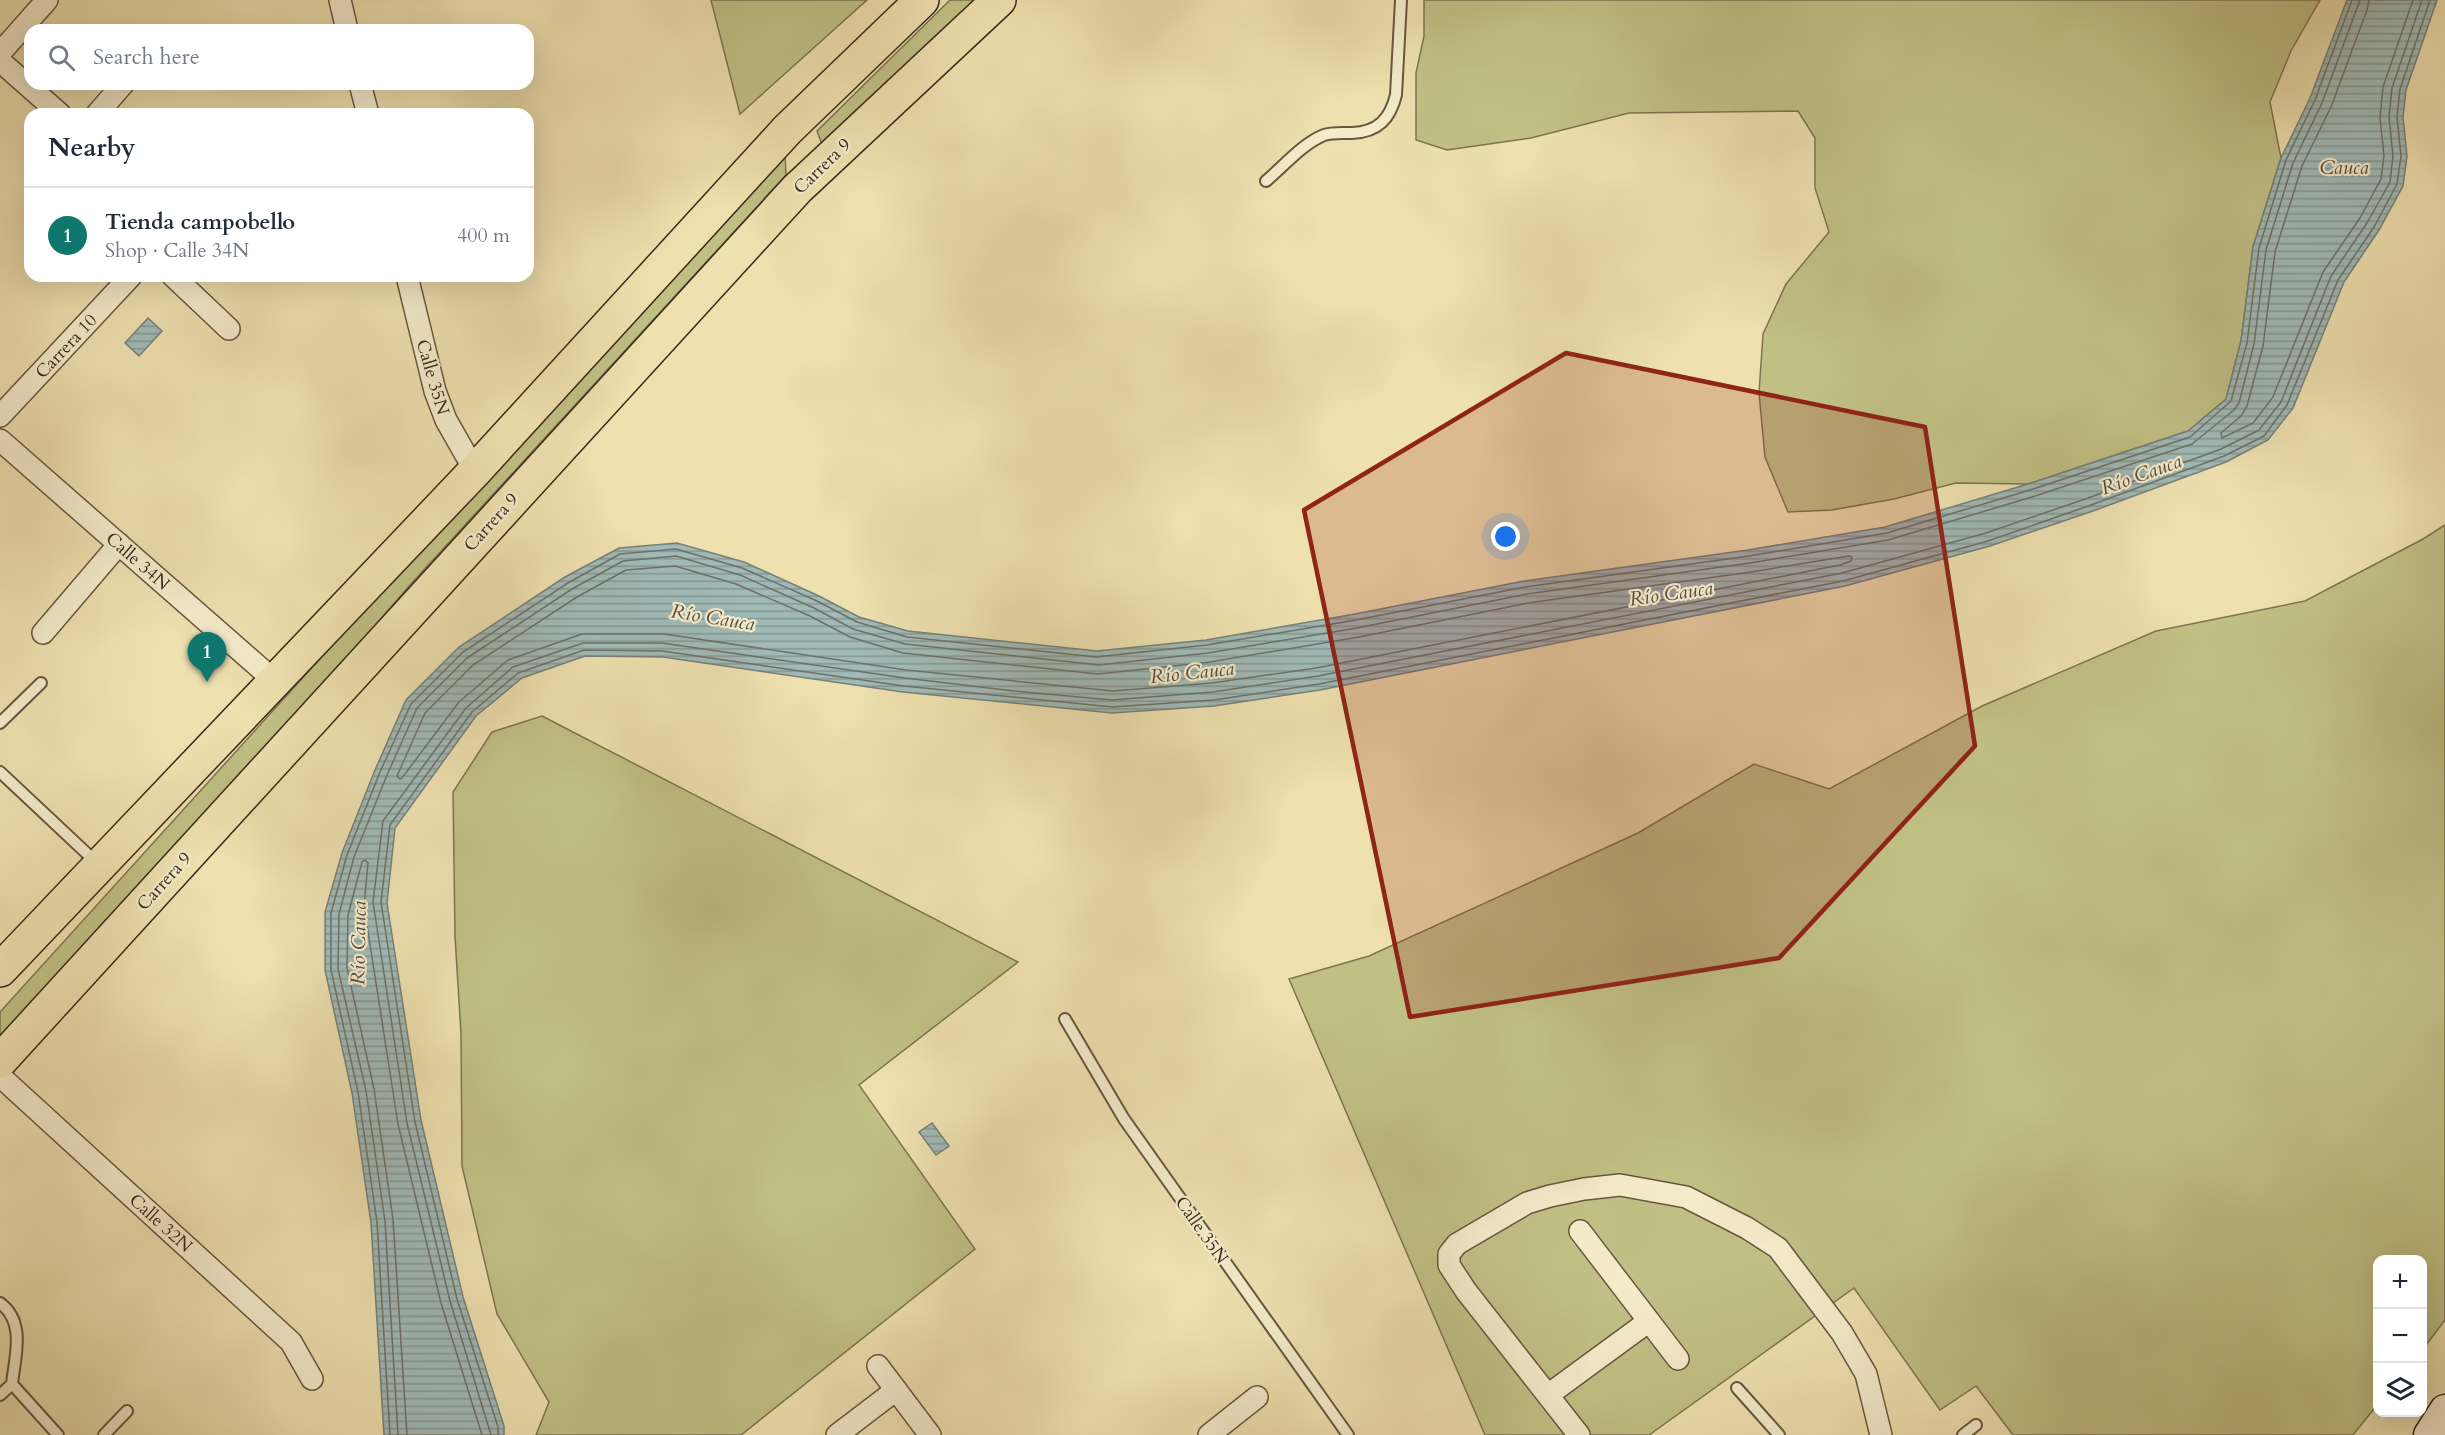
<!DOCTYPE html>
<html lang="en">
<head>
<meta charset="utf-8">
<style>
  body { margin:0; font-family:Cardo,serif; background:#f2f2f3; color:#1f2937 }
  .controls { position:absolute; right:18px; bottom:18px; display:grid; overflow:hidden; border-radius:12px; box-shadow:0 6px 24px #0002 }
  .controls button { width:54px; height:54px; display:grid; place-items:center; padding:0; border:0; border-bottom:2px solid #e0e1e3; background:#fff; color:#1f2937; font:30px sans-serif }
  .you { position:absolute; left:1506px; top:537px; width:21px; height:21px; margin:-15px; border:4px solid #fff; border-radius:50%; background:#1a73e8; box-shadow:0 0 0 9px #1a73e833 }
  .badge { display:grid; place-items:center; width:39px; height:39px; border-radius:50%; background:#0f766e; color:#fff; font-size:20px; font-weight:700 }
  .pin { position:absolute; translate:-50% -50px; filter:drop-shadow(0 2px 3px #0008) }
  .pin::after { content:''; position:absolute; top:32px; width:21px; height:18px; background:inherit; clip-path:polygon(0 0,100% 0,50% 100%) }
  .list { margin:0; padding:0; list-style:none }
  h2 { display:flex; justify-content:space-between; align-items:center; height:78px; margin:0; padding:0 24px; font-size:26px }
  h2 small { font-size:20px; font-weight:400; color:#747a83 }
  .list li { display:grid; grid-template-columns:39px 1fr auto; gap:18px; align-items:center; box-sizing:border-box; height:96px; padding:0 24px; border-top:2px solid #e0e1e3 }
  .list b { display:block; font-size:22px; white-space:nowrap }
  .list p { margin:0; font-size:20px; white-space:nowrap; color:#747a83 }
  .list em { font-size:20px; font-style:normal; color:#747a83 }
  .icon { flex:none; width:33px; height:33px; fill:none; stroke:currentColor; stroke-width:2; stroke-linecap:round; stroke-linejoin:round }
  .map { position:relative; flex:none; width:2445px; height:1435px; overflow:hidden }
  .search { position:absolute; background:#fff; box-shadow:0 6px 24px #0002; left:24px; top:24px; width:510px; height:66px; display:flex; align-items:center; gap:15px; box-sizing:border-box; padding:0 21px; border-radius:18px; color:#747a83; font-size:22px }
  .panel { position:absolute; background:#fff; box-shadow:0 6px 24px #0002; left:24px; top:108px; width:510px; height:174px; border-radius:18px }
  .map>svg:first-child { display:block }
</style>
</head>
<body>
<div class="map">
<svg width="2445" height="1435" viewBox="0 0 2445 1435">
  <defs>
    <pattern id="water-rules" width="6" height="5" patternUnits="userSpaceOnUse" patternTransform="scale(1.5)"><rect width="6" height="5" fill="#a0bab7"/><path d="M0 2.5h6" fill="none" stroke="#849794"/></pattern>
  </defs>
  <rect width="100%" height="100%" fill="#eee0af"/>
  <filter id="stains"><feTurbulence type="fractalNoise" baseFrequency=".00333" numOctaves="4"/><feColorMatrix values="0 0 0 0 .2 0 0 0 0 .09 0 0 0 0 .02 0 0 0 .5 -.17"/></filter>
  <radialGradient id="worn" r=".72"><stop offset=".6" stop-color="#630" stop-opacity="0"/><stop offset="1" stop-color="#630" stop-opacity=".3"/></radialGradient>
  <g fill="#c0c085" stroke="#7e7450" stroke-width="1.5">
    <polygon points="711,0 867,0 740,114"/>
    <polygon points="950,0 981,0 823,147 817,131"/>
    <polygon points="1424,0 2320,0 2291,51 2270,102 2281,158 2253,247 2241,341 2226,399 2188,431 2028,484 1956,483 1894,499 1832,510 1788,512 1765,457 1759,393 1763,334 1786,284 1829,232 1815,188 1815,138 1798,111 1629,113 1531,138 1447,150 1416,140 1416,73 1424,36"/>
    <polygon points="785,153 786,175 410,585 287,728 0,1036 0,1012 394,577"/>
    <polygon points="2445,525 2445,1320 2423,1349 2422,1260 2378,1260 2377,1405 2353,1435 2013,1435 1976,1386 1940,1410 1854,1288 1649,1435 1485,1435 1289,979 1369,956 1638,833 1754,764 1829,789 1982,706 2156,631 2305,601 2423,539"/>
    <polygon points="542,716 1018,962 859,1085 975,1249 741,1435 536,1435 549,1402 497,1314 462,1166 461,1034 455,936 453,792 492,732"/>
  </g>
  <g fill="url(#water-rules)" stroke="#788078" stroke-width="1.5">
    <polygon points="2347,0 2437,0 2406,90 2403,117 2407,156 2403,186 2379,230 2344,282 2293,408 2268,440 2226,462 2093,511 1990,546 1845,586 1320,690 1214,706 1112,713 903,692 663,657 585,656 522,678 476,716 395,828 387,903 421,1120 463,1297 504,1426 504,1435 384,1435 371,1223 352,1093 325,970 325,912 342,853 375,770 406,700 459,647 565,577 619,548 677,543 744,562 819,596 859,617 908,631 1097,651 1206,640 1355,614 1524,581 1748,550 1885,527 2028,484 2188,431 2226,399 2241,341 2253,247 2281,158 2310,98"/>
    <polygon points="148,318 162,331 139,356 125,343"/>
    <polygon points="932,1123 949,1146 936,1155 919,1132"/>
  </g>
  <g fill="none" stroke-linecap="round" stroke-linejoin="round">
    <g stroke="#6e7168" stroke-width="1.5">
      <polyline points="2369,0 2367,10 2331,107 2302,166 2275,252 2263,346 2247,406 2241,416 2221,433 2222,438 2253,423 2273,397 2323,272 2360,218 2381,179 2384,156 2380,118 2383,87 2413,0"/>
      <polygon points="1849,556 1852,557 1851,561 1840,565 1316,668 1212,683 1113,691 906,670 664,634 582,634 508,660 459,702 402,778 400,779 397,776 425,713 473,665 577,597 626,570 675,566 736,584 810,616 850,637 903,653 1098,674 1210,662 1359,637 1528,603 1751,572"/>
      <polyline points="390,1435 377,1222 358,1092 331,970 331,913 347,855 380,772 411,704 463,652 568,583 620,554 676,549 742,568 817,601 857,622 907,637 1096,657 1207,645 1356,620 1525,587 1749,556 1887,533 2030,490 2190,437 2231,401 2247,343 2259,248 2286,160 2315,100 2352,0"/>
      <polyline points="398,1435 385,1221 366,1091 338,969 339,914 354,857 387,775 417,708 467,658 572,589 623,561 676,556 740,575 814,608 853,629 905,644 1099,665 1208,653 1357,628 1527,594 1750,563 1888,540 2032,497 2192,444 2234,410 2239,403 2254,344 2266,250 2293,163 2322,103 2360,0"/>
      <polyline points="407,1435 393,1219 374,1089 347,968 348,915 362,862 365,860 368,863 364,906 398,1124 441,1303 482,1435"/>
      <polyline points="491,1435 450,1301 407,1123 373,902 383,821 466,708 513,667 583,643 662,643 905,678 1014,691 1112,700 1213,692 1318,676 1842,573 1986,533 2088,498 2221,449 2259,430 2281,402 2331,276 2367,223 2390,182 2393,156 2389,117 2392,88 2422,0"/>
      <polyline points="498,1435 498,1427 457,1299 415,1122 381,902 390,825 472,712 518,673 584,650 662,651 904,686 1112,707 1214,700 1319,684 1843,581 1988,541 2091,505 2224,456 2264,436 2287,405 2338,280 2374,227 2397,184 2401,156 2397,117 2400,89 2430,0"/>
    </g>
    <defs>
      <g id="service">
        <path d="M1266,181C1284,166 1302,144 1324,135C1332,132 1343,133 1352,133C1378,132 1390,119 1396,95L1401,0"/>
        <polyline points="0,723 41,683"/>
        <polyline points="0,772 97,863"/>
        <polyline points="1065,1019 1124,1119 1348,1435"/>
        <path d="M0,1303C26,1322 15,1356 12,1384L58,1435"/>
        <polyline points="1737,1388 1779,1435"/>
        <polyline points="0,1395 12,1384"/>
        <polyline points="104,1435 127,1411"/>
        <polyline points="1963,1435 1976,1425"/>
      </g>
      <g id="minor">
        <polyline points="340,0 347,30"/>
        <polyline points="0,53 47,0"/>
        <polyline points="0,61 60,114"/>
        <polyline points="360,84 368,114"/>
        <polyline points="97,114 123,84"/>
        <polyline points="173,276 229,329"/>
        <polyline points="407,276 435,391 446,420 475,471"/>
        <polyline points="0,416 131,276"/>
        <polyline points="0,440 276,682"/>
        <polyline points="43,633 119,544"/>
        <polyline points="0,1076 291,1342 312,1379"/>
        <polyline points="1580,1231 1678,1359"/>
        <polyline points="878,1366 930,1435"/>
        <polyline points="1548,1395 1649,1321"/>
        <polyline points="837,1435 896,1390"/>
        <polyline points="1209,1435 1257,1397"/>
        <polyline points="1579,1435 1466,1291 1449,1265 1449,1254 1457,1244 1527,1203 1550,1196 1584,1189 1620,1185 1686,1197 1747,1228 1778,1248 1842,1333 1866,1374 1881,1435"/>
      </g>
      <polyline id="secondary" points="2429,1435 2445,1410"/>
      <g id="primary">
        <polyline points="0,970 475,471 787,130 922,0"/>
        <polyline points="0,1061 797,189 999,0"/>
      </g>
    </defs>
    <use href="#service" stroke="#68563f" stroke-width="14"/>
    <use href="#minor" stroke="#68563f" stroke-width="24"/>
    <use href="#secondary" stroke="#3c281a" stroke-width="33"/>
    <use href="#primary" stroke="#3c281a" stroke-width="36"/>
    <use href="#service" stroke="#f4ebcb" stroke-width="10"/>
    <use href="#minor" stroke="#f4ebcb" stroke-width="21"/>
    <use href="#secondary" stroke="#f4ebcb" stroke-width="30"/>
    <use href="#primary" stroke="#eee0af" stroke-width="33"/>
  </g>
  <path fill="#8f2418" fill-opacity="0.2" stroke="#8f2418" stroke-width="4.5" stroke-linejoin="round" d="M1566,353L1925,427L1975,746L1779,958L1410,1017L1304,510Z"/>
  <g text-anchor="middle" stroke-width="4.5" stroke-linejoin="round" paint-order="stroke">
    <g font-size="18" fill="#3c281a" stroke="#f4ebcb">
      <text transform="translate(822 166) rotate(-44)" y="6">Carrera 9</text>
      <text transform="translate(66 346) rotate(-47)" y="6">Carrera 10</text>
      <text transform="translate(433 377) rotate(74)" y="6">Calle 35N</text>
      <text transform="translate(491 522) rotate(-48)" y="6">Carrera 9</text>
      <text transform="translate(138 561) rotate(41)" y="6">Calle 34N</text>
      <text transform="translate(164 881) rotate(-48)" y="6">Carrera 9</text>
      <text transform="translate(161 1223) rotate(42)" y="6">Calle 32N</text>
      <text transform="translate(1202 1230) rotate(55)" y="6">Calle 35N</text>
    </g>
    <g font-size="20" font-style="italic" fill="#554c41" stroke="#f4ebcb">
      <text x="2344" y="174">Cauca</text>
      <text transform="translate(2141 474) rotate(-20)" y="7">Río Cauca</text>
      <text transform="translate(1671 593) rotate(-8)" y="7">Río Cauca</text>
      <text transform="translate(713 617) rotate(9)" y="7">Río Cauca</text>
      <text transform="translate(1192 672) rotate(-6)" y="7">Río Cauca</text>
      <text transform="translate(358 943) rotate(-89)" y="7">Río Cauca</text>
    </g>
  </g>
  <rect width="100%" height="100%" filter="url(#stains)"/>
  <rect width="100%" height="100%" fill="url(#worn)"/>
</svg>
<div class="controls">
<button>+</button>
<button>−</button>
<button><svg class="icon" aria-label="layers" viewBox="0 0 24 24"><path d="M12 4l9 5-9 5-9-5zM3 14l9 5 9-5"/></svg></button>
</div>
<div class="you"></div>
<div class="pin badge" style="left:207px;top:682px">1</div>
<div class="search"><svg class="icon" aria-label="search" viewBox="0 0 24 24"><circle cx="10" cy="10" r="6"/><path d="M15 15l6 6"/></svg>Search here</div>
<section class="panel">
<h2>Nearby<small></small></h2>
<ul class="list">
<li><span class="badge">1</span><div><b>Tienda campobello</b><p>Shop · Calle 34N</p></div><em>400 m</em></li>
</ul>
</section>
</div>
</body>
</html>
